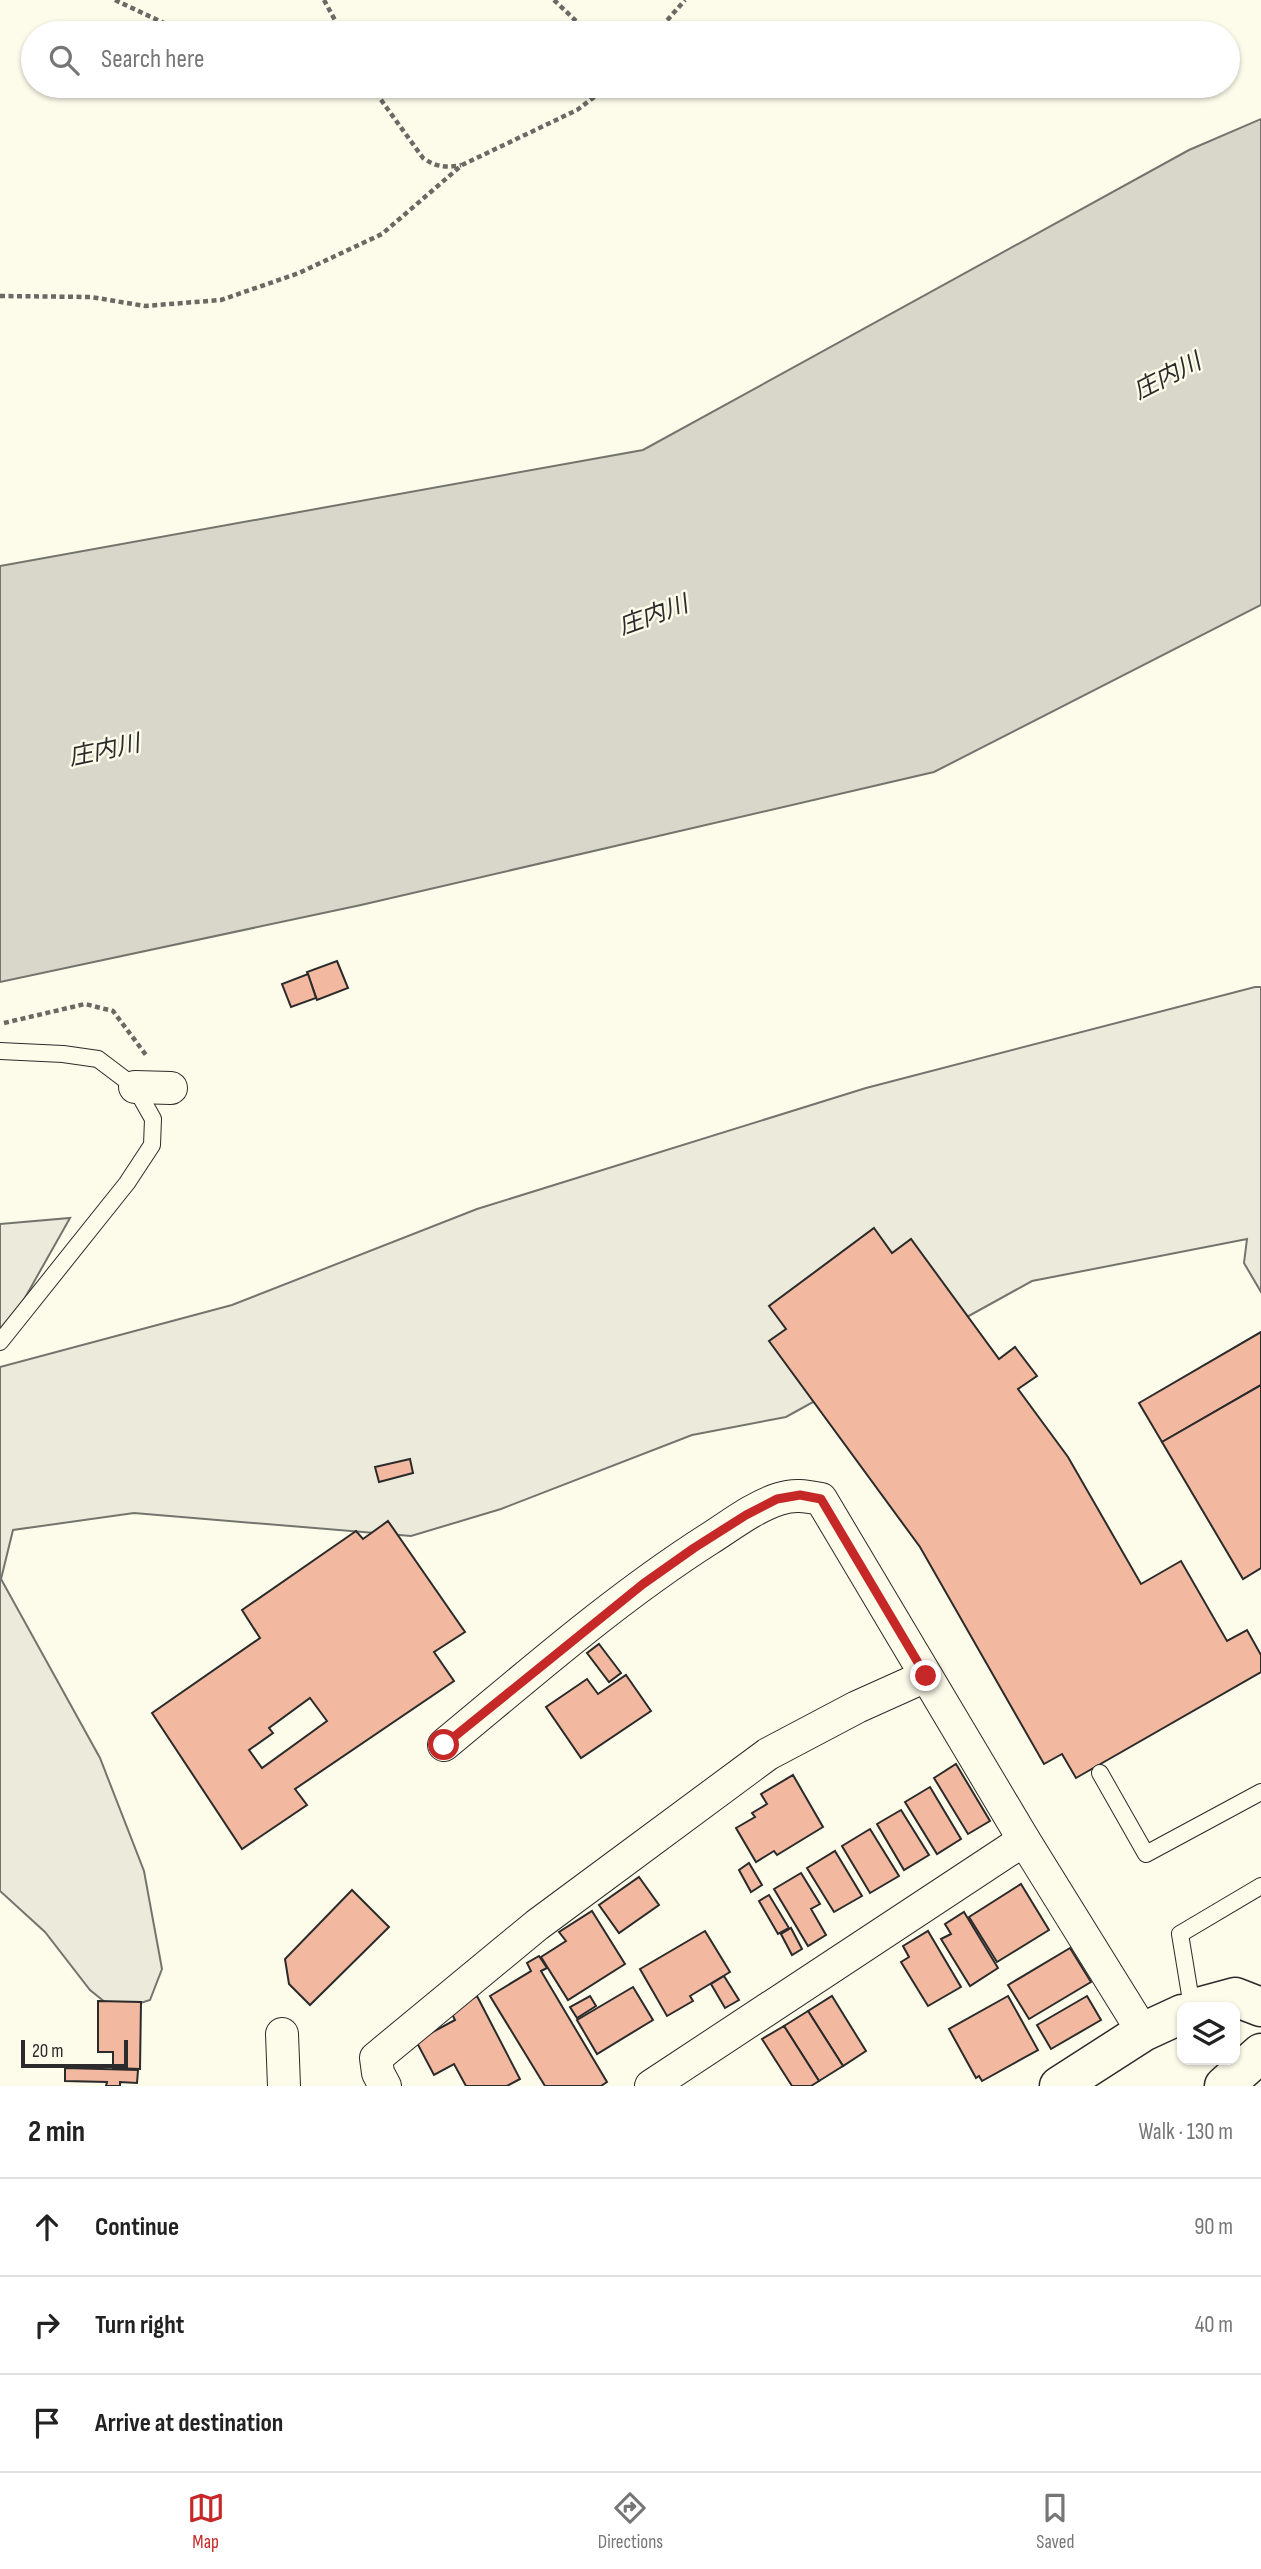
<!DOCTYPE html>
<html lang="en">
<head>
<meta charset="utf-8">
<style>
  body { margin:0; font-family:"Sofia Sans Condensed","Noto Sans JP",sans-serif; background:#f6f6f6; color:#222 }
  .controls { position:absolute; right:21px; bottom:21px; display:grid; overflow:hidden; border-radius:14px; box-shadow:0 2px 5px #0004 }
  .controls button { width:63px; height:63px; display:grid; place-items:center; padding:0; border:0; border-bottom:2px solid #e0e0e0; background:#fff; color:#222; font:35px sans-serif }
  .scale { position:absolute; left:21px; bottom:18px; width:107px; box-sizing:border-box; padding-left:7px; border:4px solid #2b2b2b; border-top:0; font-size:19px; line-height:24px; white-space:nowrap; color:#2b2b2b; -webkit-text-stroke:5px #fdfbea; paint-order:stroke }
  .stop { position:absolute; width:21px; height:21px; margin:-16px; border:5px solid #c62828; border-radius:50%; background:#fff }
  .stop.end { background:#c62828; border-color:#fff; box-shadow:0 2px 7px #0008 }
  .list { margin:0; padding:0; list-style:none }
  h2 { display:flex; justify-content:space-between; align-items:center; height:91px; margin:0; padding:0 28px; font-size:30px }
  h2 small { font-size:23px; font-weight:400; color:#767676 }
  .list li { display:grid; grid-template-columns:46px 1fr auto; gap:21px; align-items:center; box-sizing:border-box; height:98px; padding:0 28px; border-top:2px solid #e0e0e0 }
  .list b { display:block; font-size:26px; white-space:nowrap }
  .list em { font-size:23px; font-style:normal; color:#767676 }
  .icon { flex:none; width:38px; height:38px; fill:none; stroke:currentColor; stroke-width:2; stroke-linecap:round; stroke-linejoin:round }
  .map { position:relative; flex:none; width:1261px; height:2086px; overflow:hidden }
  .search { position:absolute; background:#fff; box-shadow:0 2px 5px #0004; left:21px; right:21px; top:21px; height:77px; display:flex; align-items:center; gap:18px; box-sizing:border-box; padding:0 24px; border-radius:38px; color:#767676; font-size:26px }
  .sheet { height:385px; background:#fff }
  nav { display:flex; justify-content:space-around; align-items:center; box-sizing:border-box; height:98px; border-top:2px solid #e0e0e0; background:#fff; font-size:19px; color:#767676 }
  nav a { display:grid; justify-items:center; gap:4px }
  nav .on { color:#c62828 }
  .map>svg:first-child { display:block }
</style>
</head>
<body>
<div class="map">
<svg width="1261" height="2086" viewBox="0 0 1261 2086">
  <rect width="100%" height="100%" fill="#fdfbea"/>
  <g fill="#ecebdb" stroke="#74746e" stroke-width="2">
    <polygon points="1255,987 1261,987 1261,1292 1244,1263 1247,1239 1032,1281 786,1417 692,1435 501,1509 411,1536 134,1513 13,1530 1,1579 100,1758 144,1871 162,1969 150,2000 116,2011 90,1990 45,1932 0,1891 0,1367 232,1305 477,1209 866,1088"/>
    <polygon points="70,1218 0,1342 0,1224"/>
  </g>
  <polygon fill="#d8d7c9" stroke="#74746e" stroke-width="2" points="1261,119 1261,605 934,772 361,905 0,982 0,566 643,450 1189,150"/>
  <g fill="#f2b8a0" stroke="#2b2b2b" stroke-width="2" fill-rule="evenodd">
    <polygon points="337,961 348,988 317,1000 307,972"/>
    <polygon points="308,974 316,998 291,1007 282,984"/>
    <polygon points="874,1228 892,1253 911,1239 999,1359 1015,1347 1037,1376 1018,1389 1068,1457 1141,1584 1181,1561 1227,1641 1247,1630 1261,1655 1261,1672 1076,1778 1062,1754 1044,1764 920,1547 769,1341 786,1329 769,1306"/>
    <polygon points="1261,1332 1261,1385 1162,1442 1139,1403"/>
    <polygon points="1261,1385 1261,1568 1243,1579 1162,1442"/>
    <polygon points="410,1459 413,1473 379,1482 375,1467"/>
    <path d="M388,1521L465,1632L434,1652L454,1681L295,1789L307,1805L242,1849L152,1713L260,1638L242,1610L356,1531L363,1539ZM310,1698L327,1721L262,1768L249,1750L273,1733L269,1728Z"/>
    <polygon points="599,1644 621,1673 609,1682 587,1653"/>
    <polygon points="626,1675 651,1711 581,1758 546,1707 587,1679 598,1694"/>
    <polygon points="956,1764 990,1821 968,1834 934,1778"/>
    <polygon points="793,1775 823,1827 777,1855 774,1851 756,1862 736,1828 755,1817 752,1813 767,1804 761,1794"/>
    <polygon points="930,1787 961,1839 937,1854 905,1802"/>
    <polygon points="901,1810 929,1855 904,1870 877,1824"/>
    <polygon points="870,1829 899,1876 870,1893 842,1846"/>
    <polygon points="835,1851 862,1896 834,1912 807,1868"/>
    <polygon points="749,1863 762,1885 751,1892 739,1870"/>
    <polygon points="801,1873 820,1904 811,1909 826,1935 808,1946 774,1889"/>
    <polygon points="639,1877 659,1905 619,1933 599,1905"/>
    <polygon points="1021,1884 1049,1930 997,1962 969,1917"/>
    <polygon points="352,1890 389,1927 310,2005 289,1984 285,1959"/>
    <polygon points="769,1895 789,1928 778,1934 759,1901"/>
    <polygon points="592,1911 625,1964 568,2000 541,1957 566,1941 559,1932"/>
    <polygon points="964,1912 998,1968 970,1986 941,1939 951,1934 945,1924"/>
    <polygon points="791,1928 802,1949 792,1955 781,1934"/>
    <polygon points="705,1931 730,1972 690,1996 693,2001 667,2016 640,1969"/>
    <polygon points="928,1931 961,1987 928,2006 901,1962 909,1957 903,1946"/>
    <polygon points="1070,1948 1091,1982 1029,2019 1008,1985"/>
    <polygon points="539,1956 547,1968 541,1971 607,2082 601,2086 545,2086 490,1996 531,1971 527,1963"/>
    <polygon points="724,1976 739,2000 725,2008 711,1984"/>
    <polygon points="633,1987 653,2020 597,2054 577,2020"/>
    <polygon points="477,1996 520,2079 507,2086 466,2086 454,2064 434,2075 416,2041 455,2020 450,2010"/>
    <polygon points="590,1996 596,2006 577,2018 570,2007"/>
    <polygon points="832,1996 866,2051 843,2066 808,2011"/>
    <polygon points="1008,1996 1038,2050 982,2081 979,2076 976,2078 949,2029"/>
    <polygon points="1087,1996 1101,2020 1051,2049 1037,2025"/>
    <polygon points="98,2001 141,2002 140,2069 113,2068 113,2052 98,2052"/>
    <polygon points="808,2011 843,2066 819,2081 784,2026"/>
    <polygon points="784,2026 819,2081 811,2086 792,2086 762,2039"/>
    <polygon points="65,2068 138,2070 137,2083 120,2082 120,2086 106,2086 107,2082 65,2081"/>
  </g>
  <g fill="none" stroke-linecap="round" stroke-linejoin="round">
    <defs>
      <g id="lane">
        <polyline points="0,1051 63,1054 98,1059 135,1087 153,1119 152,1145 127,1183 0,1342"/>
        <polyline points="1100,1773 1146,1854 1261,1792"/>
        <polyline points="1192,2007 1180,1934 1261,1886"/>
      </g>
      <g id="street">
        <polyline points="135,1087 171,1088"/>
        <path d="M444,1745C530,1674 615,1599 709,1539C731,1525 754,1507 779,1499C794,1494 805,1496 821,1499L1024,1840L1143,2032"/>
        <polyline points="282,2034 284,2086"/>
        <polyline points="385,2086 378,2073 376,2058 537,1925 768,1754 857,1707 926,1676"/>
        <polyline points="651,2086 1024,1840"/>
      </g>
      <g id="secondary">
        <polyline points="1198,2007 1235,1997 1261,2007"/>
        <polyline points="1059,2086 1143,2032 1182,2014"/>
      </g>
      <polyline id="primary" points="1224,2086 1261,2053"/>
    </defs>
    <use href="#lane" stroke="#2b2b2b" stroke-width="18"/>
    <use href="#street" stroke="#2b2b2b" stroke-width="34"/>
    <use href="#secondary" stroke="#2b2b2b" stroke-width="41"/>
    <use href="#primary" stroke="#2b2b2b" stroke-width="41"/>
    <g stroke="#6a6964" stroke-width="4.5" stroke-dasharray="5 3.5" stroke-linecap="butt">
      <polyline points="115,0 185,33"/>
      <polyline points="324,0 342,33"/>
      <polyline points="554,0 575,20 596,33"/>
      <polyline points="656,33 685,0"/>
      <polyline points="339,86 373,91"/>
      <path d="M371,86L423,158C436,167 446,168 461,165"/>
      <polyline points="0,296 91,297 145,306 221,300 299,273 382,234 462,165 577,110 609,86"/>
      <polyline points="4,1023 85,1004 113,1011 146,1055"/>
    </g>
    <use href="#lane" stroke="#fdfbea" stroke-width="16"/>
    <use href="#street" stroke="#fdfbea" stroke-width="32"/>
    <use href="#secondary" stroke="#fdfbea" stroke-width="38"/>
    <use href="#primary" stroke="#fdfbea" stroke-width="38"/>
  </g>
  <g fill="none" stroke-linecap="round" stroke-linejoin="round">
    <polyline stroke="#c62828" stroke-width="9" points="444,1745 643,1584 694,1548 746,1515 777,1499 800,1495 821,1499 926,1676"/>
  </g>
  <g text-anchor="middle" stroke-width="5" stroke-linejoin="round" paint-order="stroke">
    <g font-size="24" font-style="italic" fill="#2b2b2b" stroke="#fdfbea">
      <text transform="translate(1167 376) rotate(-27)" y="8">庄内川</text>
      <text transform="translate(653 615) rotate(-20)" y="8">庄内川</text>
      <text transform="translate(104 750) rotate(-12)" y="8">庄内川</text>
    </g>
  </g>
</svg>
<div class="controls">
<button><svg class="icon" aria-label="layers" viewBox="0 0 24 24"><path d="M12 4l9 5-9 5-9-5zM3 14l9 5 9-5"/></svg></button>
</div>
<div class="scale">20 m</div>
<div class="stop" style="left:444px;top:1745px"></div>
<div class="stop end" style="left:926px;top:1676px"></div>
<div class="search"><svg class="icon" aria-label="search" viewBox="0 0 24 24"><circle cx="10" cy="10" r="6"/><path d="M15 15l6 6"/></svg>Search here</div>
</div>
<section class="sheet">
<h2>2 min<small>Walk · 130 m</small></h2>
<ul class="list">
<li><svg class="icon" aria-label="ahead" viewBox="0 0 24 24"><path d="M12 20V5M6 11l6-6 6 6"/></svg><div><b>Continue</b></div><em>90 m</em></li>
<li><svg class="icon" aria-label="right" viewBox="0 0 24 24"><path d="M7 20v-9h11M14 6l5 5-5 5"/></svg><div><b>Turn right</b></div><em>40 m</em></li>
<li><svg class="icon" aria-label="arrive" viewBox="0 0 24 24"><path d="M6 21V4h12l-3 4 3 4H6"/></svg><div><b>Arrive at destination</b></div></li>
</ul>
</section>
<nav>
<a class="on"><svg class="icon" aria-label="map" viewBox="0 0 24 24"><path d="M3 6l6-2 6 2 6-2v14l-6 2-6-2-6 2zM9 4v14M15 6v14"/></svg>Map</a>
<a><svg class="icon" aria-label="directions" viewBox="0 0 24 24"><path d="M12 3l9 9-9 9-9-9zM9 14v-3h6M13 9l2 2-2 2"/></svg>Directions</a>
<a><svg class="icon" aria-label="saved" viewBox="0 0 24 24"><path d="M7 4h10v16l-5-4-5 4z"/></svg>Saved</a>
</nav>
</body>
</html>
